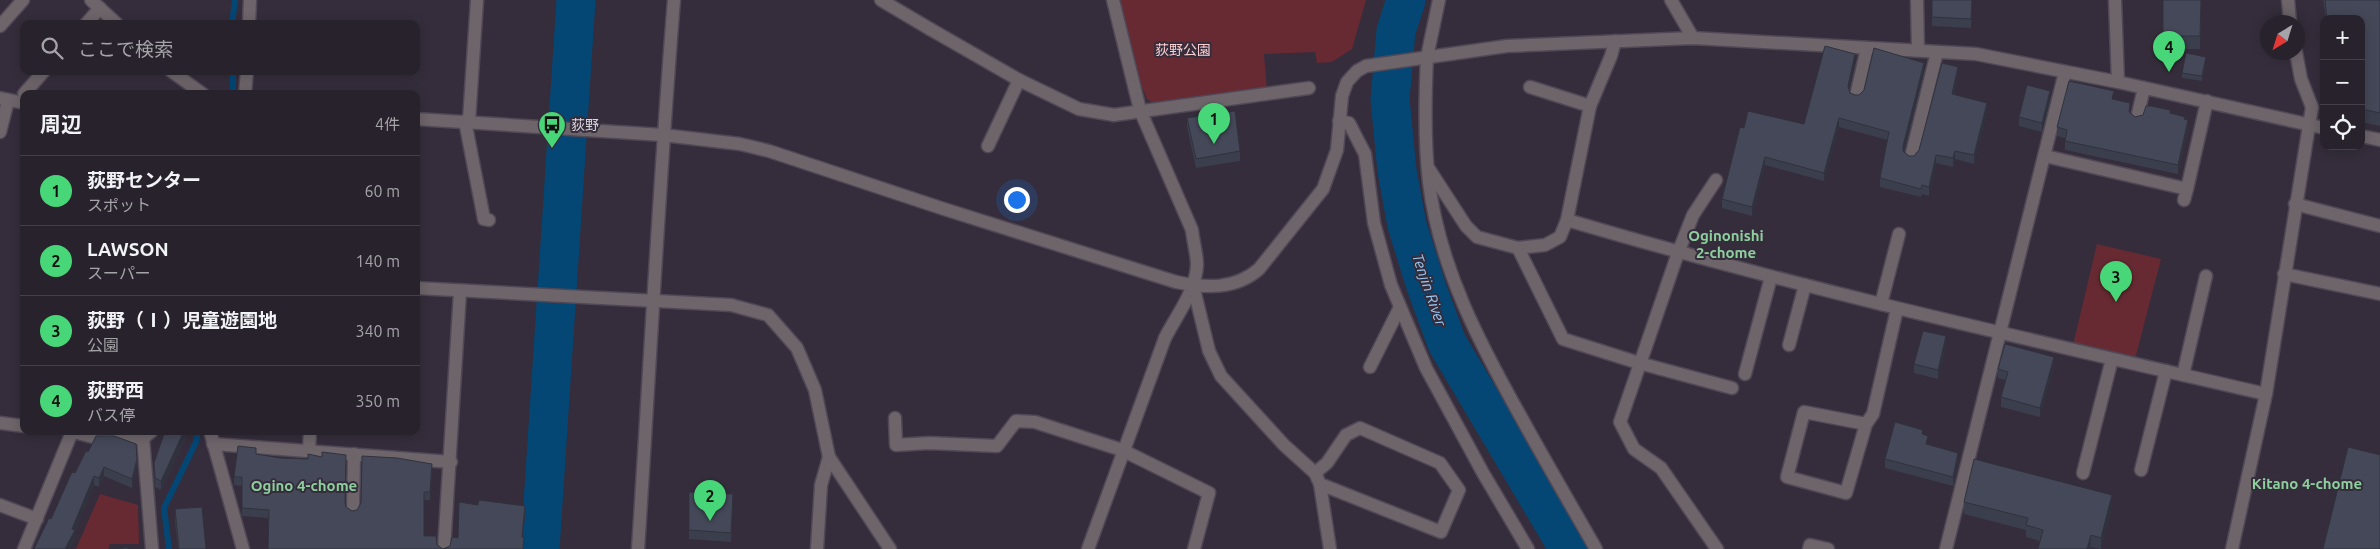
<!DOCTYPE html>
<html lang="ja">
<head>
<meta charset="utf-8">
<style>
  body { margin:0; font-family:Ubuntu,"Noto Sans JP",sans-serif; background:#342f38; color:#f1f3f6 }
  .controls { position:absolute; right:15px; top:15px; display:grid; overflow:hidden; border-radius:10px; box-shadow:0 2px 12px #0003 }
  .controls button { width:45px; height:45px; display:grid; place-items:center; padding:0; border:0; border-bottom:1px solid #443f48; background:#28222c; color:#f1f3f6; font:25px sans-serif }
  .compass { position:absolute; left:2260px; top:15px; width:45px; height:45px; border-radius:50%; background:#28222c; box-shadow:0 2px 12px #0003; rotate:218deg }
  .you { position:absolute; left:1016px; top:199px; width:18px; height:18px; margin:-12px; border:4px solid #fff; border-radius:50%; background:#1a73e8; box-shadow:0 0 0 8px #1a73e833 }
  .badge { display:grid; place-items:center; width:32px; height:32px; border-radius:50%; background:#48d778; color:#111; font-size:16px; font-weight:700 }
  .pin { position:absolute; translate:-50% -41px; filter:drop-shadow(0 1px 2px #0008) }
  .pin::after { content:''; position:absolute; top:26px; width:18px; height:15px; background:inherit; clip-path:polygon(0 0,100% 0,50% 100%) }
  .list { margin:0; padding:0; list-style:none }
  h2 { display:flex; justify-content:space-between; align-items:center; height:65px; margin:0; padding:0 20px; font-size:21px }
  h2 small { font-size:16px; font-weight:400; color:#a5a4a9 }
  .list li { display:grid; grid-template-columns:32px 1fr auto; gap:15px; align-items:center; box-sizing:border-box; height:70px; padding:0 20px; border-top:1px solid #443f48 }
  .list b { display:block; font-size:19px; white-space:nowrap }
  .list p { margin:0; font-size:16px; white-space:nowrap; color:#a5a4a9 }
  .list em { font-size:16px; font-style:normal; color:#a5a4a9 }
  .icon { flex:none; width:28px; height:28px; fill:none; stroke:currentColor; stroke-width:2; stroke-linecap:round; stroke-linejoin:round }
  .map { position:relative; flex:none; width:2380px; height:549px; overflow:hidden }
  .search { position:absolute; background:#28222c; box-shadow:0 2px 12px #0003; left:20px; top:20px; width:400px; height:55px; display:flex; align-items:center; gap:12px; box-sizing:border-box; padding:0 18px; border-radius:10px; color:#a5a4a9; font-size:19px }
  .panel { position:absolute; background:#28222c; box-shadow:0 2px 12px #0003; left:20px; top:90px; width:400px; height:345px; border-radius:10px }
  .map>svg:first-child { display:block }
</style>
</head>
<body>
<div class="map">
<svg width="2380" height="549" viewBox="0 0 2380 549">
  <rect width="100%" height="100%" fill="#352d3b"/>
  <g fill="#672a32">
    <polygon points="1120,0 1366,0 1352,49 1332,62 1317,63 1315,52 1264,54 1267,90 1155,104 1147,99 1140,82"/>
    <polygon points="2097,244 2161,259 2135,359 2073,345"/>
    <polygon points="100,494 138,505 139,544 110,544 108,549 76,549"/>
  </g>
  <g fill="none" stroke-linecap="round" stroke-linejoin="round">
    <g stroke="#044775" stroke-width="6">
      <polyline points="232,24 235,0"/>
      <polyline points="233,94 233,71"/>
      <polyline points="169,549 164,508 196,442 198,431"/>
    </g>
    <g stroke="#044775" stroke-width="39">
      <polyline points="1406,0 1396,31 1390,99 1397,171 1407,225 1426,286 1447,343 1569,549"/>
      <polyline points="540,549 576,0"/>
    </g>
    <defs>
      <g id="service">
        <polyline points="881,0 930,29"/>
        <polyline points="86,24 100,8"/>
        <polyline points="0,26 23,0"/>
        <polyline points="1427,57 1439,0"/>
        <polyline points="1019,80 1079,109 1114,115"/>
        <polyline points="24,94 44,71"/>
        <polyline points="1856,96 1867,48"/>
        <polyline points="2137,118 2144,88"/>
        <polyline points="0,132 8,101"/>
        <polyline points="1911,157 1937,52"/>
        <polyline points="2184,200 2187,189"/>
        <polyline points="2295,204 2380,226"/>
        <polyline points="1678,253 1693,215 1716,180"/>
        <polyline points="1881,304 1899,234"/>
        <polyline points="1789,345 1805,285"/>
        <polyline points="1639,363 1732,388"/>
        <polyline points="1370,367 1400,307"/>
        <polyline points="1745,374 1771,277"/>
        <polyline points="2183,375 2206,276"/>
        <polyline points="895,418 896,445 929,443 997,446 1016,421 1035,422 1122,450 1209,493 1194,549"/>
        <polyline points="143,438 152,549"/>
        <polyline points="309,451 310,431"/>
        <polyline points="2141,470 2166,371"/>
        <polyline points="2083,473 2112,359"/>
        <polyline points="0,505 37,519"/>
        <polyline points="353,511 354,454"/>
        <polyline points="24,549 72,432"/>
        <polyline points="1088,549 1165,338"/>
      </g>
      <g id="minor">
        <polyline points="91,0 117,24"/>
        <path d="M1113,0L1140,110L1192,230C1193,241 1197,254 1197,265C1196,291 1176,316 1165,338"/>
        <polyline points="1671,0 1693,38"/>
        <polyline points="1917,0 1918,50"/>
        <polyline points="2115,0 2118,82"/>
        <polyline points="2288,0 2290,22"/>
        <polyline points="249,24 250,0"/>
        <polyline points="930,29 1019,80 988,146"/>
        <path d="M1427,57C1425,99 1424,140 1429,182C1439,267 1480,344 1521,417C1545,461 1571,505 1596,549"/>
        <polyline points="171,71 203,94"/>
        <polyline points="1530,87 1590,106"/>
        <polyline points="245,94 247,71"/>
        <polyline points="0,98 24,103"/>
        <polyline points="1114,115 1309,88"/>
        <path d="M416,119L663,135L740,144L769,151L944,209L1176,282C1206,288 1235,290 1259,269L1323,189L1337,150L1342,96L1347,82L1357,71L1366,66L1507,46L1693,38L1976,54L2118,82L2324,128"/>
        <polyline points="465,121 484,219 489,220"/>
        <polyline points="469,121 477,0"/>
        <polyline points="1339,121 1349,123 1365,154 1374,223 1391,285 1426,368 1483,473 1528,549"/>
        <polyline points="2361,136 2380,140"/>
        <polyline points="2045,156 2187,189 2207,101"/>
        <polyline points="1429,169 1466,226 1477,237 1518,248 1545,245 1560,237 1567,220 1590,106 1611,56 1615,41"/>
        <path d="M1567,220C1797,288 2031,340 2266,394L2232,549"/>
        <polyline points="1518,248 1563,339 1639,363"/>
        <polyline points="1678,253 1620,422 1634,449 1661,468 1717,549"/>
        <polyline points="2284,274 2380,294"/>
        <polyline points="1193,285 1209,351 1221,376 1284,445 1315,473 1320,484 1330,549"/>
        <polyline points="416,288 731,305 768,315 797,348 815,390 829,457 890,549"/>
        <polyline points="2266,394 2312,107 2301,79 2296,52"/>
        <polyline points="0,423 24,426"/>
        <polyline points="1866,424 1804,412 1787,477 1846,493 1866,424 1873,414 1897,309"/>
        <polyline points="69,431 93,437 143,438 152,431"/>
        <polyline points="210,431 243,549"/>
        <polyline points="213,444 451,462"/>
        <polyline points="1315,473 1327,463 1346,435 1360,428 1440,463 1459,490 1441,532 1320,484"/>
        <polyline points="444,549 460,292"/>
        <polyline points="817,549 821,485 829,457"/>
        <polyline points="1809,549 1810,545 1828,549"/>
        <polyline points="1946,549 2065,72"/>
      </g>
      <path id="tertiary" d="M638,549C650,366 659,183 674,0"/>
    </defs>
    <use href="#service" stroke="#504856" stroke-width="15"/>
    <use href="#minor" stroke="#504856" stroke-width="15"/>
    <use href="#tertiary" stroke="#504856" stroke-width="15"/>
    <use href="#service" stroke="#6d656a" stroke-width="12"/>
    <use href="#minor" stroke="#6d656a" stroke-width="12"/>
    <use href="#tertiary" stroke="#6d656a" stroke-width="12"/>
  </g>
  <g fill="#3b3e4c">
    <polygon points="1932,0 1972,0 1971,28 1932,26"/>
    <polygon points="2163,0 2201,0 2200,49 2163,49"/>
    <polygon points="2323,0 2380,0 2380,126 2361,122 2361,19 2326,19"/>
    <polygon points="2206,61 2202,81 2182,78 2182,73"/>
    <polygon points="1855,63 1849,90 1850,93 1855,95 1859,95 1924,72 1904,152 1909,156 1914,156 1919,150 1958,76 1954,95 1987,111 1974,164 1955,159 1953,167 1936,163 1929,196 1922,194 1921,197 1880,187 1880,178 1888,140 1839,127 1824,181 1765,165 1752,216 1722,208 1722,199 1744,128 1804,124"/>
    <polygon points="2050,100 2042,132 2019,126 2019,117"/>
    <polygon points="2114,100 2135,117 2170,113 2185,119 2188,129 2178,174 2065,150 2065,138 2057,136 2057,127"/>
    <polygon points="1187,118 1240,151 1240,161 1196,168 1187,127"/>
    <polygon points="1946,346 1938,379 1914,373 1914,364"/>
    <polygon points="2054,366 2040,417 2001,407 2001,397 2006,380 1998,378 1998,369"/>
    <polygon points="186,431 186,437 161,490 155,487 154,463"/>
    <polygon points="1923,434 1928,445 1958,462 1953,486 1885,468 1885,459"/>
    <polygon points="88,452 137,468 132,488 104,476 99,487 94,485 75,531 75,539 51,519 75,473"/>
    <polygon points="256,454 345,503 346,507 352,511 357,510 432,472 430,500 424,500 424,536 443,549 450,546 458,538 525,515 523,537 524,549 268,549 268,518 242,516 242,486 234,485 234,477"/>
    <polygon points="689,492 733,503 731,542 689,539"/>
    <polygon points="1964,502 2112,507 2101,549 2091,547 2090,549 2038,549 2040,541 2026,537 2026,530 1964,514"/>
    <polygon points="175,509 206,549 178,549 175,522"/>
  </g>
  <g fill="#30323e">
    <polygon points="1855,54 1855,63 1848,95 1848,86"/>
    <polygon points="2206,57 2206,61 2202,81 2202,76"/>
    <polygon points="1924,63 1924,72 1903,155 1903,146"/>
    <polygon points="1958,67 1958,76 1952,103 1952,94"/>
    <polygon points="2050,91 2050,100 2042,132 2042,123"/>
    <polygon points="1987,103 1987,111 1974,164 1974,155"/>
    <polygon points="1839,118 1839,127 1824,181 1824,173"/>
    <polygon points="2188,120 2188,129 2178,174 2178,165"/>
    <polygon points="1955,151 1955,159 1953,167 1953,158"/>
    <polygon points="1936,155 1936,163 1929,196 1929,187"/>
    <polygon points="1765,157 1765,165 1752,216 1752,207"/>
    <polygon points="1946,336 1946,346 1938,379 1938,370"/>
    <polygon points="2054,357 2054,366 2040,417 2040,408"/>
    <polygon points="184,431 186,431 186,437 161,490 161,481"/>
    <polygon points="1958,453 1958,462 1953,486 1953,477"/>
    <polygon points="137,459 137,468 132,488 132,479"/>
    <polygon points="432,464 432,472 430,500 430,492"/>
    <polygon points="104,467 104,476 99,487 99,478"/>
    <polygon points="94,476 94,485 75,531 75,539 70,549 65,549 72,529"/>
    <polygon points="2112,495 2112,507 2101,549 2101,538"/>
    <polygon points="525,506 525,515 522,545 522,537"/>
    <polygon points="2091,535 2090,549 2087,549"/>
  </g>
  <g fill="#454858" stroke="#30323e">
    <polygon points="1932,0 1972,0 1971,19 1932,17"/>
    <polygon points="2163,0 2201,0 2200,36 2163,36"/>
    <polygon points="2325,0 2380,0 2380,113 2361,109 2361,19 2327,19"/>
    <polygon points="1825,46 1855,54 1848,86 1850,93 1855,95 1859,95 1864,90 1874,48 1924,63 1903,146 1903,151 1909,156 1914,156 1919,150 1942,63 1958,67 1952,94 1987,103 1974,155 1955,151 1953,158 1936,155 1929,187 1922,185 1921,189 1880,178 1889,132 1839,118 1824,173 1765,157 1752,207 1722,199 1740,127 1744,128 1748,111 1804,124"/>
    <polygon points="2186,53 2206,57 2202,76 2182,73"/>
    <polygon points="2069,81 2114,91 2112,99 2130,103 2129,112 2135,117 2143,115 2146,106 2151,106 2170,110 2170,113 2185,117 2184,119 2188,120 2178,165 2065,141 2067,130 2057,127"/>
    <polygon points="2027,85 2050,91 2042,123 2019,117"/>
    <polygon points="1235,111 1240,151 1196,159 1187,118"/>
    <polygon points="1923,331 1946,336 1938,370 1914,364"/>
    <polygon points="2005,344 2054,357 2040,408 2001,397 2008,372 1998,369"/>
    <polygon points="1895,422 1923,430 1922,434 1928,436 1926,444 1958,453 1953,477 1885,459"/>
    <polygon points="165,431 184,431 161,481 155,478 154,463"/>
    <polygon points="96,436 114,436 136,444 137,459 132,479 104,467 99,478 94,476 72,529 75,530 65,549 34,549 49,518 51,519 72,472 75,473 86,451 88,452"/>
    <polygon points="238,446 256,448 256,454 280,458 308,459 308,454 322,457 322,452 346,455 345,503 346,507 352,511 357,510 361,503 362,456 397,458 432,464 430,492 424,492 424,536 436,536 437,545 443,549 450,546 452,537 458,538 459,502 478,505 479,500 525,506 522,537 524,537 523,549 268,549 269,510 242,508 242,477 234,477"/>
    <polygon points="2348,447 2380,455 2380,549 2323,549"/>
    <polygon points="1974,459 2112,495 2101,538 2091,535 2087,549 2038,549 2043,530 2026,525 2028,518 1964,502"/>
    <polygon points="689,492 733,494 731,533 689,530"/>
    <polygon points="202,507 206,549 179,549 175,509"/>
    <polygon points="128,547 128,549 116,549"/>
  </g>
  <defs>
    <symbol id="bus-pin" viewBox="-11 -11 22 30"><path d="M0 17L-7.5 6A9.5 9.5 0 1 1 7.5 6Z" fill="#48d778" stroke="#352d3b"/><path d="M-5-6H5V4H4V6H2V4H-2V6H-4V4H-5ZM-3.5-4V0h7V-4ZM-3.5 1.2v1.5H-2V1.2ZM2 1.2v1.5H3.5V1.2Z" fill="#111"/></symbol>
  </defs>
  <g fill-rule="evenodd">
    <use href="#bus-pin" x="536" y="109" width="32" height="43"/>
  </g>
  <g text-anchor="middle" stroke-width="4" stroke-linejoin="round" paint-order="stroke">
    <g font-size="14" fill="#fcced1" stroke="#352d3b">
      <text x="1183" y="55">荻野公園</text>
    </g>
    <g font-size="14" fill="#ddd8e1" stroke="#352d3b" text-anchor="start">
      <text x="571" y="130">荻野</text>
    </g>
    <g font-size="15" font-weight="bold" fill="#8dd09d" stroke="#352d3b">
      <text x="1726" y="241">Oginonishi<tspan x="1726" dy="17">2-chome</tspan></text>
      <text x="2307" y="489">Kitano 4-chome</text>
      <text x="304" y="491">Ogino 4-chome</text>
    </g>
    <g font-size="15" font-style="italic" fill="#99c7f1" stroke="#352d3b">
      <text transform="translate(1429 290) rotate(71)" y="5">Tenjin River</text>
    </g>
  </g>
</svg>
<div class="controls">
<button>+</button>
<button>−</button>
<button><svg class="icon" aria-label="locate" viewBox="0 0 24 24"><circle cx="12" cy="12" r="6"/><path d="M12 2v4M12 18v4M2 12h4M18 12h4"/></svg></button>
</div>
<svg class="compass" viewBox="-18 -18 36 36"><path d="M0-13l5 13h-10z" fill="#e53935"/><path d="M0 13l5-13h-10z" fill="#a5a4a9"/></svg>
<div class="you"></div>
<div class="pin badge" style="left:1214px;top:144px">1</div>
<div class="pin badge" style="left:710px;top:521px">2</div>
<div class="pin badge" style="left:2116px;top:302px">3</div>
<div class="pin badge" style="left:2169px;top:72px">4</div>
<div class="search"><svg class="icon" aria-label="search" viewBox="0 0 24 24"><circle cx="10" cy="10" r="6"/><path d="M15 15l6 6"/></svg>ここで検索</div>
<section class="panel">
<h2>周辺<small>4件</small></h2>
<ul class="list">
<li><span class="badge">1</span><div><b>荻野センター</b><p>スポット</p></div><em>60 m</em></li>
<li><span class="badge">2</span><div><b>LAWSON</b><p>スーパー</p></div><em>140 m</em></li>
<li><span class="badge">3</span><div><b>荻野（Ⅰ）児童遊園地</b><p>公園</p></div><em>340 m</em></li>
<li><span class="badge">4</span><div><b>荻野西</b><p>バス停</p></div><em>350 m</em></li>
</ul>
</section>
</div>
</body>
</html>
